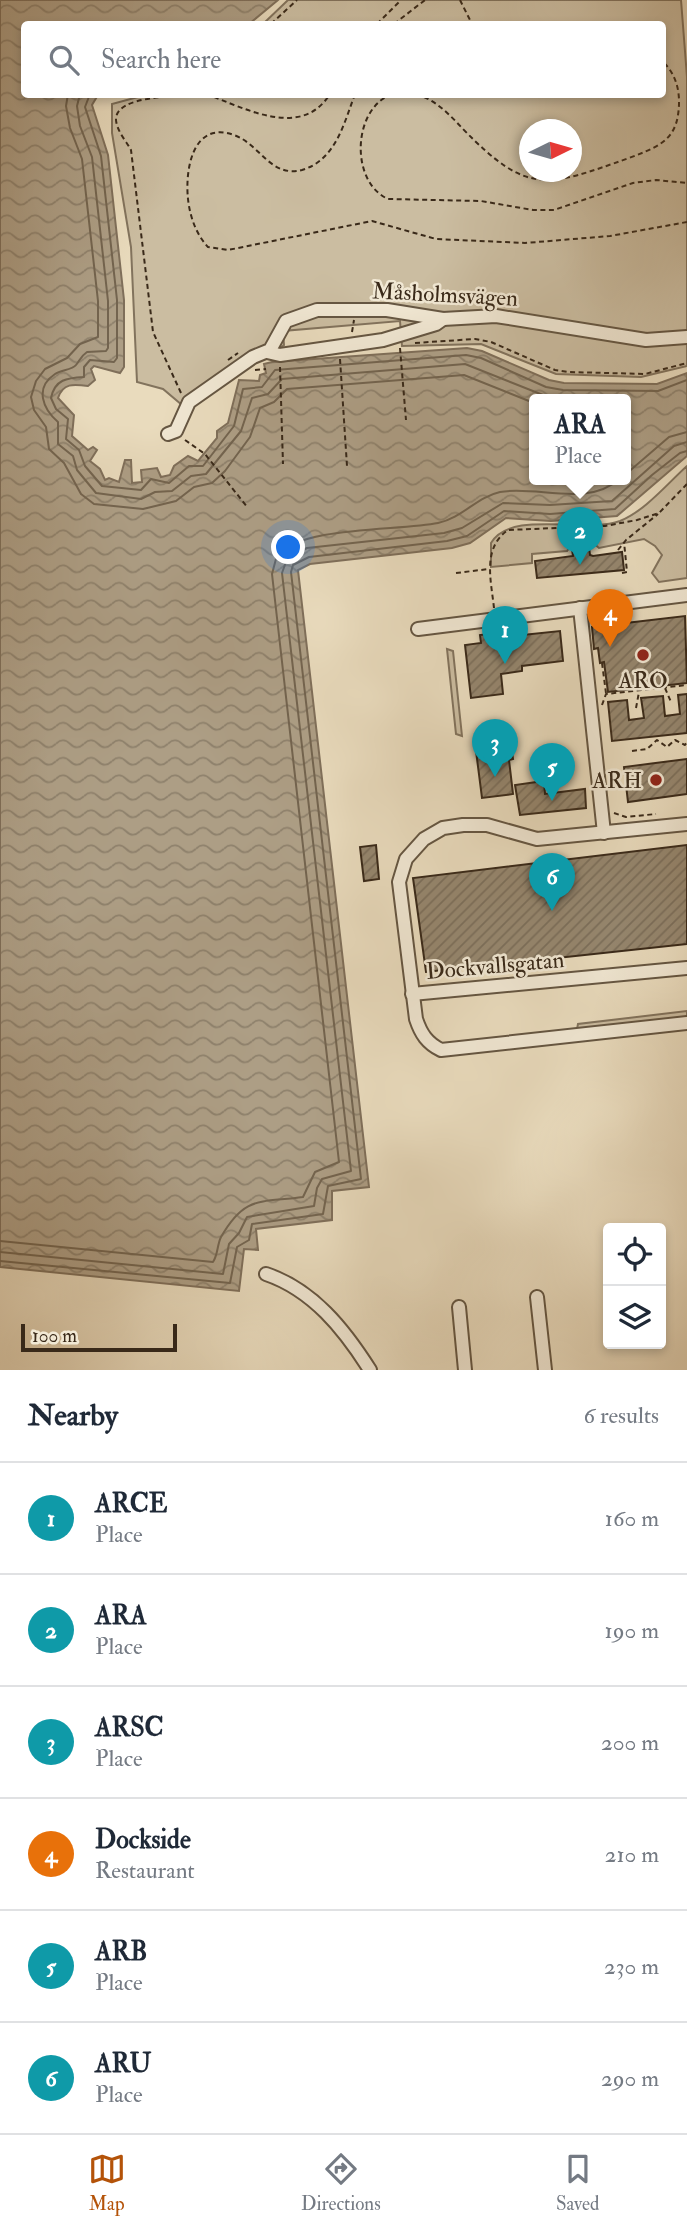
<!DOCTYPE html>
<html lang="en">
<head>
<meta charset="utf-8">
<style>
  body { margin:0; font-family:"IM FELL Double Pica",serif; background:#f2f2f3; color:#1f2937 }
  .controls { position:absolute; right:21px; bottom:21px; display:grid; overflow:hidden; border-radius:7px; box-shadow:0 4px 10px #0003 }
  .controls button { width:63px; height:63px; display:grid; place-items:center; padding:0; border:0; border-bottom:2px solid #e0e1e3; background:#fff; color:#1f2937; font:35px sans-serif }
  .compass { position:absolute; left:519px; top:119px; width:63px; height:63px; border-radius:50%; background:#fff; box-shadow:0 4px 10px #0003; rotate:85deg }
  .scale { position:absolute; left:21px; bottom:18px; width:156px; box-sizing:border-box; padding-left:7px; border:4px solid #392919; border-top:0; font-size:19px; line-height:24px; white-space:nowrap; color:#392919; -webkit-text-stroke:5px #f1e8d4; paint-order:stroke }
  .you { position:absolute; left:289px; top:548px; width:24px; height:24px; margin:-18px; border:5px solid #fff; border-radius:50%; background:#1a73e8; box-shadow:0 0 0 10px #1a73e833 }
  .badge { display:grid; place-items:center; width:46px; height:46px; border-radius:50%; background:#b45309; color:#fff; font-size:23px; font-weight:700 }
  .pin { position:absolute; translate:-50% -58px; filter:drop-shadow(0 2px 4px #0008) }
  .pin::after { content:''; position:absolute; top:37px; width:24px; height:21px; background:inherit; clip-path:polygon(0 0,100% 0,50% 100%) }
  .popup { position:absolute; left:529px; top:394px; width:102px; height:91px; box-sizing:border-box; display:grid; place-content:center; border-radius:7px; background:#fff; filter:drop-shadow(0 2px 5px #0005); font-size:23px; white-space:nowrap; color:#747a83 }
  .popup b { font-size:26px; color:#1f2937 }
  .popup::after { content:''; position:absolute; left:50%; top:100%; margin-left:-14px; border:14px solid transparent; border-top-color:#fff }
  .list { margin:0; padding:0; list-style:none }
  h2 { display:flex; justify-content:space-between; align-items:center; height:91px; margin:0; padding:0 28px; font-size:30px }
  h2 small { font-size:23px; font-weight:400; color:#747a83 }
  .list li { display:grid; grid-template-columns:46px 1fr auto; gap:21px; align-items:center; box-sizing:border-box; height:112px; padding:0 28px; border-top:2px solid #e0e1e3 }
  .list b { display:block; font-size:26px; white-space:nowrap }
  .list p { margin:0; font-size:23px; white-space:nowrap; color:#747a83 }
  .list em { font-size:23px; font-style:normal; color:#747a83 }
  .icon { flex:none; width:38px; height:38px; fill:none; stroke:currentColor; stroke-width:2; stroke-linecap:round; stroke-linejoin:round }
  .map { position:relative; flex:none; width:687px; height:1370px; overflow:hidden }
  .search { position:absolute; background:#fff; box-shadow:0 4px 10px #0003; left:21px; right:21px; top:21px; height:77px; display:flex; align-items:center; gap:18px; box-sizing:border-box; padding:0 24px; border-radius:7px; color:#747a83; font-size:26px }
  .sheet { height:763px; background:#fff }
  nav { display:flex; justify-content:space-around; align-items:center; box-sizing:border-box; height:98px; border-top:2px solid #e0e1e3; background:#fff; font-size:19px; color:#747a83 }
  nav a { display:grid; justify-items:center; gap:4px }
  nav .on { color:#b45309 }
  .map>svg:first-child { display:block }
</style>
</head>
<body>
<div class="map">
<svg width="687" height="1370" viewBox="0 0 687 1370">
  <defs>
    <pattern id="water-waves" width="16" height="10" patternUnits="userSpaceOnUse" patternTransform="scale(1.75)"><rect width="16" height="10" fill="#ad9e85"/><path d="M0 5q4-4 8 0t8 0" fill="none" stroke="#8e816c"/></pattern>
    <pattern id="building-hatch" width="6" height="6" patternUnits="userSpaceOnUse" patternTransform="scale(1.75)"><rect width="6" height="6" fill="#95866e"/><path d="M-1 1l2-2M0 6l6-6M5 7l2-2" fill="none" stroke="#7b6e5a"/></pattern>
  </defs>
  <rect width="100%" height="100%" fill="#e9dbbd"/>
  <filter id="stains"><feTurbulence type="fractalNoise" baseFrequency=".00286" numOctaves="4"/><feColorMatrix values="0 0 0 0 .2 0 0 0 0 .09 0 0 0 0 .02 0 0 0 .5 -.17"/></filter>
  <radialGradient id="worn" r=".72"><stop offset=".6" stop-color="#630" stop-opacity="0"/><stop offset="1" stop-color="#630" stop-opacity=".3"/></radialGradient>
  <g fill="#cbbda1" stroke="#82735d" stroke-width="2" fill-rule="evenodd">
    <path d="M288,0H681L687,77V366L641,377L556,374L481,344L402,346L400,321L283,331L284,345L276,351L265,347L182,405L163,389L137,382L131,247L112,133V104L149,94H662V24H263ZM530,130H572V172H530Z"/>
    <path d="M687,466V578L659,582L652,573L662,555L655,546L644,539L599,548L592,542L572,544L567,551L532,554V563L491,567V543C511,509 585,534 620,521C645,511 667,484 687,466Z"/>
    <polygon points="447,649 453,651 462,736 456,734"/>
    <polygon points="687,1011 687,1017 577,1029 578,1024"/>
  </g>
  <path fill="url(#water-waves)" stroke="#7f6f5a" stroke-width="2" fill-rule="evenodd" d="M0,0H278L249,24H24V94L98,95L92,105L108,155L124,300V367L120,373L94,366L91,369L95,380L88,386C73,384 63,383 58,398L74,415L72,436L88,450L93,447L97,450L90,461L100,469L105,480L109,478L119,482L125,460H131L132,483L142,482L141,470L157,468L161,477L170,475L174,466L188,456L198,461L217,438V431L228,423L239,380L259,381L260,375L266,373L264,364L272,362L467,348L482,351L549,380L564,383L657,384L687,373V456L617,516L551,521L506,518L470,543L452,548L310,564L298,570L369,1187L332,1191V1220L256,1229L258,1250L244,1249L239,1291L0,1267ZM534,399H626V479H534Z"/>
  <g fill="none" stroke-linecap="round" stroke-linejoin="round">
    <g stroke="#73644f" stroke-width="2">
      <polyline points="68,94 66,106 70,128 82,159 98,301 98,337 80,344 67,358 45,369 36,381 31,397 34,410 46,427 49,449 64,463 81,494 94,504 143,509 176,501 194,487 212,483 225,471 250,437 260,408 274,402 287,389 464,375 534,403"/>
      <path d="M80,94L77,106L80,126L92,157L108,301V348L106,351L87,352C81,356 80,360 76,365C72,370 61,370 55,374C34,388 43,409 58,422V444L73,456L77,470L96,493L141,499L155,492L172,491L191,476L206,474L241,431L252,398L268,394L282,379L465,364L543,395L562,399"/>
      <path d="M90,94L85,107L101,156L117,300V358L114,362L90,360L84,367V377C67,378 55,379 51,398L56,409L68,419L66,439L79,450L85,466L102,486L141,490L151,479L169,483L189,466H203L234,426L243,389L262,387L275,370L466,355L481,358L546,387L563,390L658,391L687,380"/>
      <polyline points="626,474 669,437 687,432"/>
      <path d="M0,1241L213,1262C218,1255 217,1245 221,1237C245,1195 260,1203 303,1197L315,1172L339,1162L272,574L277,555C303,526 399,531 438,523C462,518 477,497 500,492C536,485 588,508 619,479"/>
      <polyline points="0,1252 223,1274 229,1244 239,1233 247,1217 314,1206 317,1188 322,1179 351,1171 282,573 287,559 307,548 444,533 462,528 503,503 550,505 612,501 674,446 687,442"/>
      <polyline points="0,1261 230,1283 237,1247 249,1240 252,1224 323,1214 328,1186 361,1179 291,572 293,565 309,557 447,541 467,536 504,511 550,514 615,509 652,475 680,453 687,451"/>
    </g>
  </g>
  <g fill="url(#building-hatch)" stroke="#392919" stroke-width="2">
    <polygon points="589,547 590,555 593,556 622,552 624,570 537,578 535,561 573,556 572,549"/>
    <polygon points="685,616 687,683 608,692 604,662 600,663 598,648 594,649 592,627"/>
    <polygon points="560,631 563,661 522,666 522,671 501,674 503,694 471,698 465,645 481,643 480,635 502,632 503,637"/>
    <polygon points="687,694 687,733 612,741 608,702 627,700 629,720 644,718 641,698 663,696 665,716 680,714 678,695"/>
    <polygon points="506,739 508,752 512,752 513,759 509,760 513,794 482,798 475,743"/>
    <polygon points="687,759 687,794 628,802 624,767"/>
    <polygon points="544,781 545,794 585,789 586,808 520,815 515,785"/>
    <polygon points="376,845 379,879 364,881 360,847"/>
    <polygon points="687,845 687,944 426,972 413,878"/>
  </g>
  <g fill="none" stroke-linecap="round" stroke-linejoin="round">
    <defs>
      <g id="minor">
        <polyline points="267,352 280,355 383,340 436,324 443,319"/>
        <polyline points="168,434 176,431 189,402 253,357 270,350 286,321 317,310 387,310 443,319 496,316 646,340 687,337"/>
        <polyline points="580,608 604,833"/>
        <polyline points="418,629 687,595"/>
        <path d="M687,824L537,839L487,825H463L443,828L424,839L406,859L399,882L416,1019C421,1034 427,1043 441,1050L687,1023"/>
        <polyline points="412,994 687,968"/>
        <path d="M266,1274C313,1290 344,1329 370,1370"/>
        <polyline points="537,1297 545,1370"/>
        <polyline points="459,1307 465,1370"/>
      </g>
    </defs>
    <use href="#minor" stroke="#655642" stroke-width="16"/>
    <g stroke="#392919" stroke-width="2" stroke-dasharray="5 3.5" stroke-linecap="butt">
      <polyline points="460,0 472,24"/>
      <polyline points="271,24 297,0"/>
      <polyline points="377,24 401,0"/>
      <polyline points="394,24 425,0"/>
      <path d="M206,94C245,108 301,140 330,94"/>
      <path d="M355,94C344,123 336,160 302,170C270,178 260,144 234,135C192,120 185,171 188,199C190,217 196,234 208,247L228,250L372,221L436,239L525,243L610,236L687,222"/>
      <path d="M392,94C352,109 350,182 388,199L481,201L533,210H554L633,183L656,180L687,183"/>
      <path d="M416,94C436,100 450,115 463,129C528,196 547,187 629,158C652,149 674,143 678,115C681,96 678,75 662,61"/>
      <polyline points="352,332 354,320"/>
      <polyline points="415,343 475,339 491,342 555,370 569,372 645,374 687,363"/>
      <polyline points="400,348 406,420"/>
      <polyline points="340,359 347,466"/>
      <polyline points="228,360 238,353"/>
      <polyline points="280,367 283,464"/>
      <polyline points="255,370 266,369"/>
      <path d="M181,393L153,332L131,150C126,141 117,131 116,120C115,95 177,97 195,94"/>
      <polyline points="185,440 205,454 248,508"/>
      <polyline points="618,550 626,540 658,514"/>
      <polyline points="456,573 489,569"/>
      <polyline points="622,573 627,572 624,542"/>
      <path d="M494,608C491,580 482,548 508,530L605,526L637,520L659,513L687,484"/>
      <polyline points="602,663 606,693"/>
      <polyline points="665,688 671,702"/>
      <polyline points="602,705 606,694 687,685"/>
      <polyline points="636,708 639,692"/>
      <polyline points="632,751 647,749 657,740 667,747 675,740 685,745 687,742"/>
      <polyline points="614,813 626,817 656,814"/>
    </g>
    <use href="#minor" stroke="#f1e8d4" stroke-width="12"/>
  </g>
  <g fill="#8f2418" stroke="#f1e8d4" stroke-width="2.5">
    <circle cx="643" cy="655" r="7"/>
    <circle cx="656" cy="780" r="7"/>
  </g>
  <g text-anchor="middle" stroke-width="5" stroke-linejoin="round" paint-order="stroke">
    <g font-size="23" fill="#392919" stroke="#f1e8d4">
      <text transform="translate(445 294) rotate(3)" y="8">Måsholmsvägen</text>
      <text transform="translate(495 965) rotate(-5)" y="8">Dockvallsgatan</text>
    </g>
    <g font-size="23" fill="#392919" stroke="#f1e8d4">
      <text x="643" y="688">ARO</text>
      <text x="642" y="788" text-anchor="end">ARH</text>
    </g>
  </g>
  <rect width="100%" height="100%" filter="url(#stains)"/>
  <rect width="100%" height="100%" fill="url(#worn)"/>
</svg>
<div class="controls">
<button><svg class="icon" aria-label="locate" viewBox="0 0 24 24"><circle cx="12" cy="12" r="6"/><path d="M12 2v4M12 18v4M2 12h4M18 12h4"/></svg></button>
<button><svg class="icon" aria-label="layers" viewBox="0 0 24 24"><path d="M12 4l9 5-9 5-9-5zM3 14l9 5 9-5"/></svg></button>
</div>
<svg class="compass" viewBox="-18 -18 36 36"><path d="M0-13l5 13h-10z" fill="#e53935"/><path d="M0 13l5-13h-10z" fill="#747a83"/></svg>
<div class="scale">100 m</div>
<div class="you"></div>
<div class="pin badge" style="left:505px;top:664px;background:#0f9aa8">1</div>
<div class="pin badge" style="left:580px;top:565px;background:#0f9aa8">2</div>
<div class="popup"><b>ARA</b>Place</div>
<div class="pin badge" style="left:495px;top:777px;background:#0f9aa8">3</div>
<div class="pin badge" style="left:610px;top:647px;background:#e8710a">4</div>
<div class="pin badge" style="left:552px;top:801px;background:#0f9aa8">5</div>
<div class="pin badge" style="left:552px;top:911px;background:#0f9aa8">6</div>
<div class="search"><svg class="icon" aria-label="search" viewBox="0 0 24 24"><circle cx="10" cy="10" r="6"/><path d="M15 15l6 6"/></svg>Search here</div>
</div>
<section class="sheet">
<h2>Nearby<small>6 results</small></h2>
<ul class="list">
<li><span class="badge" style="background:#0f9aa8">1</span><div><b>ARCE</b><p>Place</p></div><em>160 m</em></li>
<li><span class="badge" style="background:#0f9aa8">2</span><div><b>ARA</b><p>Place</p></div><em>190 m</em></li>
<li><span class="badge" style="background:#0f9aa8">3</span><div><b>ARSC</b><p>Place</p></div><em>200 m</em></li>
<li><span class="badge" style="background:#e8710a">4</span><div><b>Dockside</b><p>Restaurant</p></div><em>210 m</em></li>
<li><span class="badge" style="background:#0f9aa8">5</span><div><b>ARB</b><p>Place</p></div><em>230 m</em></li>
<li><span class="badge" style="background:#0f9aa8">6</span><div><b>ARU</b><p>Place</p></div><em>290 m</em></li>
</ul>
</section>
<nav>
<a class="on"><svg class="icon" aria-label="map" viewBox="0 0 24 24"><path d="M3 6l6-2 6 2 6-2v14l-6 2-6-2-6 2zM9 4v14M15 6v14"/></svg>Map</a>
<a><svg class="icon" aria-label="directions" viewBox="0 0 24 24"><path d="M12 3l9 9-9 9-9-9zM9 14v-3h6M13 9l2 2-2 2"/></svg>Directions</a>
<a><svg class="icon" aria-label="saved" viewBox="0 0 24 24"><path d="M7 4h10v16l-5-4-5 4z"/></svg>Saved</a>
</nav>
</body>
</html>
